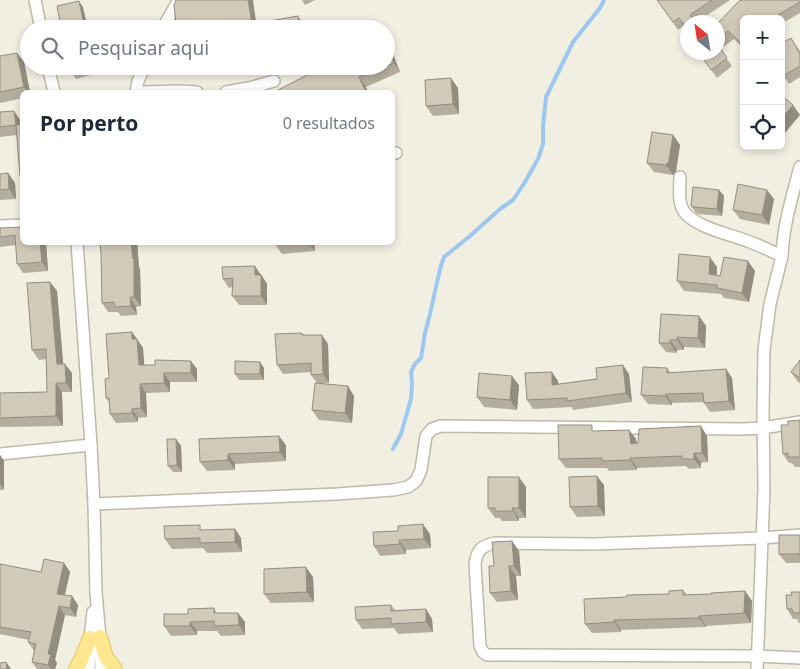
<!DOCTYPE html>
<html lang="pt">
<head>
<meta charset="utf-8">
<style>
  body { margin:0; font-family:"Noto Sans",sans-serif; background:#f2f2f3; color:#1f2937 }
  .controls { position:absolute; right:15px; top:15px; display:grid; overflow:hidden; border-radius:8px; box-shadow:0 2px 8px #0003 }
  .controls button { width:45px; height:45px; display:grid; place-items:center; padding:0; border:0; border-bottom:1px solid #e0e1e3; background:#fff; color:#1f2937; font:25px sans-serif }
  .compass { position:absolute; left:680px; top:15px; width:45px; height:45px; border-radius:50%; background:#fff; box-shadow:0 2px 8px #0003; rotate:330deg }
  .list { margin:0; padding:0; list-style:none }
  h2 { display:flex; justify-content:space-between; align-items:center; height:65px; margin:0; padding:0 20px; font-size:21px }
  h2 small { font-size:16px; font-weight:400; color:#747a83 }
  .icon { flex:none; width:28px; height:28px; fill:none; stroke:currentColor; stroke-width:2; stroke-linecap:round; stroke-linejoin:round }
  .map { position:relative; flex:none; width:800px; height:669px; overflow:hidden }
  .search { position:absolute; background:#fff; box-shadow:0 2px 8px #0003; left:20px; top:20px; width:375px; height:55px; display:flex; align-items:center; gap:12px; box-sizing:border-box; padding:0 18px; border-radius:28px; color:#747a83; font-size:19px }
  .panel { position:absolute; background:#fff; box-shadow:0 2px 8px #0003; left:20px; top:90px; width:375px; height:155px; border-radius:8px }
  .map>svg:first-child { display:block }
</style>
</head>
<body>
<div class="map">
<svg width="800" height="669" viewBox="0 0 800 669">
  <rect width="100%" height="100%" fill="#f1eee2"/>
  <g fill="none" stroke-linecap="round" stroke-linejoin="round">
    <polyline stroke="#9dc7ef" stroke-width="4" points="393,449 401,434 411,399 412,384 411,372 415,364 421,358 425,333 430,314 440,269 444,257 470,236 500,209 513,200 525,182 538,159 543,144 543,126 546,97 573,42 600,8 604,0"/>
    <defs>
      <g id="minor">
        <polyline points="35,0 41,29"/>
        <polyline points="162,29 179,0"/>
        <polyline points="48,66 54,92"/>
        <polyline points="136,92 138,81 145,66"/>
        <polyline points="144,92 180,91 197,92"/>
        <polyline points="226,92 249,88 274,81"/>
        <polyline points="392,154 396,153"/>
        <path d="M680,177C680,188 677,205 686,214C699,228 732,235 750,242C761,246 771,251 782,256C783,226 792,197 800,167"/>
        <polyline points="0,226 22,225"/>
        <polyline points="77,242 91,445 94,504 96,593 100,637 101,669"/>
        <polyline points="0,454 91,445"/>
        <polyline points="94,504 337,494 393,490 408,487 416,481 421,470 426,436 432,429 441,426 743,429 763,428 800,422"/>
        <path d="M800,535L761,538L595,544L495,543C481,546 477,550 475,564L480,646L483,652L487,655L757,656L800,658"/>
        <polyline points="89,669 90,638 93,612"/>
        <polyline points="757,669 764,489 763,412 764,350 770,304 782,256"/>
      </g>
      <g id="major">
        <polyline points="100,637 106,657 115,669"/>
        <polyline points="76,669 81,660 90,638"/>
      </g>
    </defs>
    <use href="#minor" stroke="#bfb9a8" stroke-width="14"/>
    <use href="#major" stroke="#e2c55f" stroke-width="16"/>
    <use href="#minor" stroke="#fff" stroke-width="11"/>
    <use href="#major" stroke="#fee78e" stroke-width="14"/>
  </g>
  <g fill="#b5ae9e">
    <polygon points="302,0 315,0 305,5"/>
    <polygon points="657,0 730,0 697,22 688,22 678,30"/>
    <polygon points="800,0 800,13 781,24 781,19 744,19 744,49 734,39 720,49 732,66 717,78 700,54 718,52 718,23"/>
    <polygon points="791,38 800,51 800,77 789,84 781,72"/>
    <polygon points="392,52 400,72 366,87 320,71"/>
    <polygon points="0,56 24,62 30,92 22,92 22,98 1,103 0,102"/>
    <polygon points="97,66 98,73 76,79 71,72"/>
    <polygon points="174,66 199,66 199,74 188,74 184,68 175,68"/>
    <polygon points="232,66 260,66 235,71"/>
    <polygon points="458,88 459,114 433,116 426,106"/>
    <polygon points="0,112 21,121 22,124 22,179 20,176 17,135 0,137"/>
    <polygon points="673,135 680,145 676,171 673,175 654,172 647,163"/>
    <polygon points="8,173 15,183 16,199 0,200 0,174"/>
    <polygon points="719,190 724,196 722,216 698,214 696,213 691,206"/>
    <polygon points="774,199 769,225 740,219 733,210"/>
    <polygon points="0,226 1,228 46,242 48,271 23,273 17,264 16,245 0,247"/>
    <polygon points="100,242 137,242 139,267 140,269 141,306 136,307 137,315 121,316 118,312 108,312 102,303 101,254"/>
    <polygon points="275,242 314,242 315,251 282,254 275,244"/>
    <polygon points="717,267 717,275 720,276 755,271 749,302 724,298 721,294 684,291 677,281"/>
    <polygon points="261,274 267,284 267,305 239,305 232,296 232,287 229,288 223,279"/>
    <polygon points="50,282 57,291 63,364 72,373 72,392 62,392 63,426 1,427 0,426 0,393 47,392 47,359 39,360 32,350"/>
    <polygon points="699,316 706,326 705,348 684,347 684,350 677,350 676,353 666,352 659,343"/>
    <polygon points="132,332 143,348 144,365 197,369 197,382 170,382 170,392 146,393 147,417 138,418 138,422 116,423 110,414 109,402 106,398 109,378"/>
    <polygon points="302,333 304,335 328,344 329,383 317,383 311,375 311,372 283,374 277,365"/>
    <polygon points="800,360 800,383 798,382 791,372"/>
    <polygon points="260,362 264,368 264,380 239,380 235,374"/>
    <polygon points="667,368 671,373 726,369 732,378 735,410 710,412 704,403 704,402 672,403 672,405 648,404 641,395"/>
    <polygon points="629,374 632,402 573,410 572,407 533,409 527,400 558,381 558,384"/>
    <polygon points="519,385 517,410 484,407 477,397"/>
    <polygon points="354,396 352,423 319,420 312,410"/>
    <polygon points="800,420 800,467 795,467 792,463 789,463 783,454"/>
    <polygon points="629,430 636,439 637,443 707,436 708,462 701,463 701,468 689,469 686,466 637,468 637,470 609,471 607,468 566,468 559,459 596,431"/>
    <polygon points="176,439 181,446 182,472 173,472 168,466"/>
    <polygon points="199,439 286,445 286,461 235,464 235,470 207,471 200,462"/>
    <polygon points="0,455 4,461 4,490 0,490"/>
    <polygon points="604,485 605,516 577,517 570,507"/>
    <polygon points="526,487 526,518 519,518 519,521 502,521 500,518 495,518 488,508"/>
    <polygon points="235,529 241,538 242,552 207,553 203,548 172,549 165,539 203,530"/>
    <polygon points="430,534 431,548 406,550 406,554 380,556 374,546"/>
    <polygon points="800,535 800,563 786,563 779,554"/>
    <polygon points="512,541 519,551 521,576 516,576 518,600 497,602 490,593 494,566"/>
    <polygon points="64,563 70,572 65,595 72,596 78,605 76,617 65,615 55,660 57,663 55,669 37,669 32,662 34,651 28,642 29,640 0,634 0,564 41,572"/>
    <polygon points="313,577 314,602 271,603 264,594"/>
    <polygon points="683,590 687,595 712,594 745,591 752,601 751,623 706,626 706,627 621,630 621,632 592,633 585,624 627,597 669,594"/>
    <polygon points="800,592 800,623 799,623 797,619 793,619 787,609 792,595"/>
    <polygon points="391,605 395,610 426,609 432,619 433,632 398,634 394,628 362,629 356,620"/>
    <polygon points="214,608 217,613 238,613 245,622 245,635 221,636 217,631 197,631 197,635 171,636 164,626 188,614"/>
  </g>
  <g fill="#938d81">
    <polygon points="248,0 253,0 257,29 252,24"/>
    <polygon points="79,1 83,7 88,29 84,25"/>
    <polygon points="298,16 304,25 305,29 300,29"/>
    <polygon points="386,44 392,52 400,72 394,63"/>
    <polygon points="17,53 24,62 30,92 28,92 24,87"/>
    <polygon points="93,66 97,66 98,73"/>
    <polygon points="194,66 199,66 199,74"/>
    <polygon points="359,77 366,87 368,92 366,92"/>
    <polygon points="451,78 458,88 459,114 453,104"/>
    <polygon points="793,105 800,115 785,133 781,129 781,119"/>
    <polygon points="14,111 21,121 22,135 16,125"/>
    <polygon points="673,135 680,145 676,171 673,175 666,165"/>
    <polygon points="8,173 15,183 16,199 9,189"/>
    <polygon points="719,190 724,196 722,216 717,209"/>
    <polygon points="767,190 774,199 769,225 762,215"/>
    <polygon points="40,242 46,242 48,271 42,262"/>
    <polygon points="131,242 137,242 139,267 140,269 141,306 134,297"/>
    <polygon points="308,242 314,242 315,251"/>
    <polygon points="710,257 717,267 716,284 709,274"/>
    <polygon points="748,261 755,271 749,302 742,293"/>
    <polygon points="255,266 267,284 267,305 261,296 255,275"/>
    <polygon points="50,282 57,291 64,373 57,364"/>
    <polygon points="130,297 136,307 137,315 131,306"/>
    <polygon points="699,316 706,326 705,348 698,338"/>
    <polygon points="132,332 143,348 145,374 139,365 132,339"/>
    <polygon points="322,335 328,344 329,383 323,374"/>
    <polygon points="677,337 684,347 684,350 677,340"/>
    <polygon points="670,340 677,350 676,353 670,343"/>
    <polygon points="191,361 197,369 197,382 191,373"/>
    <polygon points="260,362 264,368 264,380 260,374"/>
    <polygon points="65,364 72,373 72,392 66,383"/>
    <polygon points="623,365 629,374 632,402 626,393"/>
    <polygon points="726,369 732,378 735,410 729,401"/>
    <polygon points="552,372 558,381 559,394 552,385"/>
    <polygon points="164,373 170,382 170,392 164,383"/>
    <polygon points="512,376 519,385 517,410 510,400"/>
    <polygon points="56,383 62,392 63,426 56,416"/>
    <polygon points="140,384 146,393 147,417 141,408"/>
    <polygon points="348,386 354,396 352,423 345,413"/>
    <polygon points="666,394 672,403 672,405 665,396"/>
    <polygon points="132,409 138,418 138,422 132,413"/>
    <polygon points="701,426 707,436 708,462 702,453"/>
    <polygon points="629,430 636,439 638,453 631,444"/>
    <polygon points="279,436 286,445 286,461 280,452"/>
    <polygon points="176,439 181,446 182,472 177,465"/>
    <polygon points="694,453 701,463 701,468 694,459"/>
    <polygon points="228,454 235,464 235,470 228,460"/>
    <polygon points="0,455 4,461 4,490 0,484"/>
    <polygon points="630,458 637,468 637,470 630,460"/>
    <polygon points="597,476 604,485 605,516 598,506"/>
    <polygon points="519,477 526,487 526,518 519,508"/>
    <polygon points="512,508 519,518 519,521 513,511"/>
    <polygon points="423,524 430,534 431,548 424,539"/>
    <polygon points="235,529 241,538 242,552 235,542"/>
    <polygon points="399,540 406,550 406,554 400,544"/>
    <polygon points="512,541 519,551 521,576 514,566"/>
    <polygon points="64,563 70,572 63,602 57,594"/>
    <polygon points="509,566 516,576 518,600 511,591"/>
    <polygon points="306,567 313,577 314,602 307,592"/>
    <polygon points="745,591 752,601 751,623 744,613"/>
    <polygon points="72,596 78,605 76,617 70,608"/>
    <polygon points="59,606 65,615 55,660 57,663 55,669 51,669 48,665 48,654"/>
    <polygon points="426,609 432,619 433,632 426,622"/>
    <polygon points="238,613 245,622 245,635 239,625"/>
    <polygon points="699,616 706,626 706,627 699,618"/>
    <polygon points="614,620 621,630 621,632 614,622"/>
    <polygon points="190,622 197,631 197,635 190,626"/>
    <polygon points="6,662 11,669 7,669"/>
  </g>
  <g fill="#d2cab8" stroke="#938d81">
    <polygon points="176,0 248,0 252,24 298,16 300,29 165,29 165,24 176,24 174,5"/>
    <polygon points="657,0 712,0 690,15 695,22 688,22 688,30 679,18 673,22"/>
    <polygon points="742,0 800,0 800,2 771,19 744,19 744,48 742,44 728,31 718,38 718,23 739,1"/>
    <polygon points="79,1 84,25 89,24 90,29 65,29 64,26 61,27 57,6"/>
    <polygon points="791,38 800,54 800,66 783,76 781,72 781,44"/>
    <polygon points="386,45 394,63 386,66"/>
    <polygon points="718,45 727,58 711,70 700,54 702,52 718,52"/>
    <polygon points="17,53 24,87 0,92 0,56"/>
    <polygon points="70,66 93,66 94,67 71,72"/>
    <polygon points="330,66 386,66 359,77 366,92 274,92 319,69 320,71"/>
    <polygon points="451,78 453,104 426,106 425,80"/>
    <polygon points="781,95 793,105 781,119"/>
    <polygon points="14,111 16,125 0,127 0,112"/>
    <polygon points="22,124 22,175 20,176 16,125"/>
    <polygon points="652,132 673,135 669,161 666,165 647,163"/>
    <polygon points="8,173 9,189 0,190 0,174"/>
    <polygon points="738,184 767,190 762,215 733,210"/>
    <polygon points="693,187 719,190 717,209 693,207 691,206"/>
    <polygon points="22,227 22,242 40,242 42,262 17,264 15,235 0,237 0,228"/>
    <polygon points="100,242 131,242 133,259 134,259 134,297 130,297 131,306 115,307 114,302 102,303 101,254"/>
    <polygon points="275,242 298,242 275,244"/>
    <polygon points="679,254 710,257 709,274 720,276 724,257 748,261 742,293 717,288 717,285 677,281"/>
    <polygon points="255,266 255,275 261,275 261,296 232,296 233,278 223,279 222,267"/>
    <polygon points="50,282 57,364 65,364 66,383 56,383 56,416 0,418 0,393 47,392 46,349 32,350 27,283"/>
    <polygon points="661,314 699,316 698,338 677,337 677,340 670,340 670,343 659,343"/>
    <polygon points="132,332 132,339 137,339 139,365 155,365 155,360 191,361 191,373 164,373 164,383 140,384 141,408 132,409 132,413 110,414 109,398 106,398 105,379 109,378 106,334"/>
    <polygon points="302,333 302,335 322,335 323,374 311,375 311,363 277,365 275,334"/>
    <polygon points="800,360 800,378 791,372"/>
    <polygon points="235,361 260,362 260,374 235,374"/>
    <polygon points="623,365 626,393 567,401 567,398 527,400 525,373 552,372 552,385 597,379 596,368"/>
    <polygon points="643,367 667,368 667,373 726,369 729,401 704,403 703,393 666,394 665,396 641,395"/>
    <polygon points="479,373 512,376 510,400 477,397"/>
    <polygon points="315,383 348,386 345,413 312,410"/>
    <polygon points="800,420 800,457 788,457 788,453 783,454 781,425 788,425 788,421"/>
    <polygon points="558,425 592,425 592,431 629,430 631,444 638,443 639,429 701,426 702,453 694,453 694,459 682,459 682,456 630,458 630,460 602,461 602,458 559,459"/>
    <polygon points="279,436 280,452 228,454 228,460 200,462 199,439"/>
    <polygon points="167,439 176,439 177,465 168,466"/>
    <polygon points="597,476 598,506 570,507 569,477"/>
    <polygon points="488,477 519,477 519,508 512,508 513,511 495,511 495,508 488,508"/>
    <polygon points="423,524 424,539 399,540 400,544 374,546 373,532 398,531 398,526"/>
    <polygon points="200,525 200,530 235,529 235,542 200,543 200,538 165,539 164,526"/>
    <rect x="779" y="535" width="21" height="19"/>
    <polygon points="512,541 514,566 509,566 511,591 490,593 489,566 494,566 492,542"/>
    <polygon points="44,559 64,563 57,594 72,596 70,608 59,606 48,654 51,654 48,665 32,662 36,644 28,642 31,632 0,627 0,564 41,572"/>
    <polygon points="306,567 307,592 264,594 264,569"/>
    <polygon points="683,590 683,595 712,594 711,593 745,591 744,613 699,616 699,618 614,620 614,622 585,624 584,599 627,597 627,595 669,594 669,591"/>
    <polygon points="791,592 800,592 800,613 793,613 792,609 787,609 786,595 792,595"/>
    <polygon points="391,605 391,611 426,609 426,622 391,624 391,618 356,620 355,607"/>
    <polygon points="214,608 214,613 238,613 239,625 214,626 214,621 190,622 190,626 164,626 164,614 188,614 188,609"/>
    <polygon points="6,662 7,669 0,669 0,663"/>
  </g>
</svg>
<div class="controls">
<button>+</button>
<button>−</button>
<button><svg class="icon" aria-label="locate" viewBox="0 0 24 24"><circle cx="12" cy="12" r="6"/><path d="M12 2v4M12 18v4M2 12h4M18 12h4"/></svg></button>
</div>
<svg class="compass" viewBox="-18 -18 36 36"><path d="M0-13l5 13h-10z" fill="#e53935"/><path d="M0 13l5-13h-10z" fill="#747a83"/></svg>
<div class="search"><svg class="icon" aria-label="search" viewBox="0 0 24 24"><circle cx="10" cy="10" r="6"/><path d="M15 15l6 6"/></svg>Pesquisar aqui</div>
<section class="panel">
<h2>Por perto<small>0 resultados</small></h2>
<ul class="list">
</ul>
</section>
</div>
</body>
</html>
